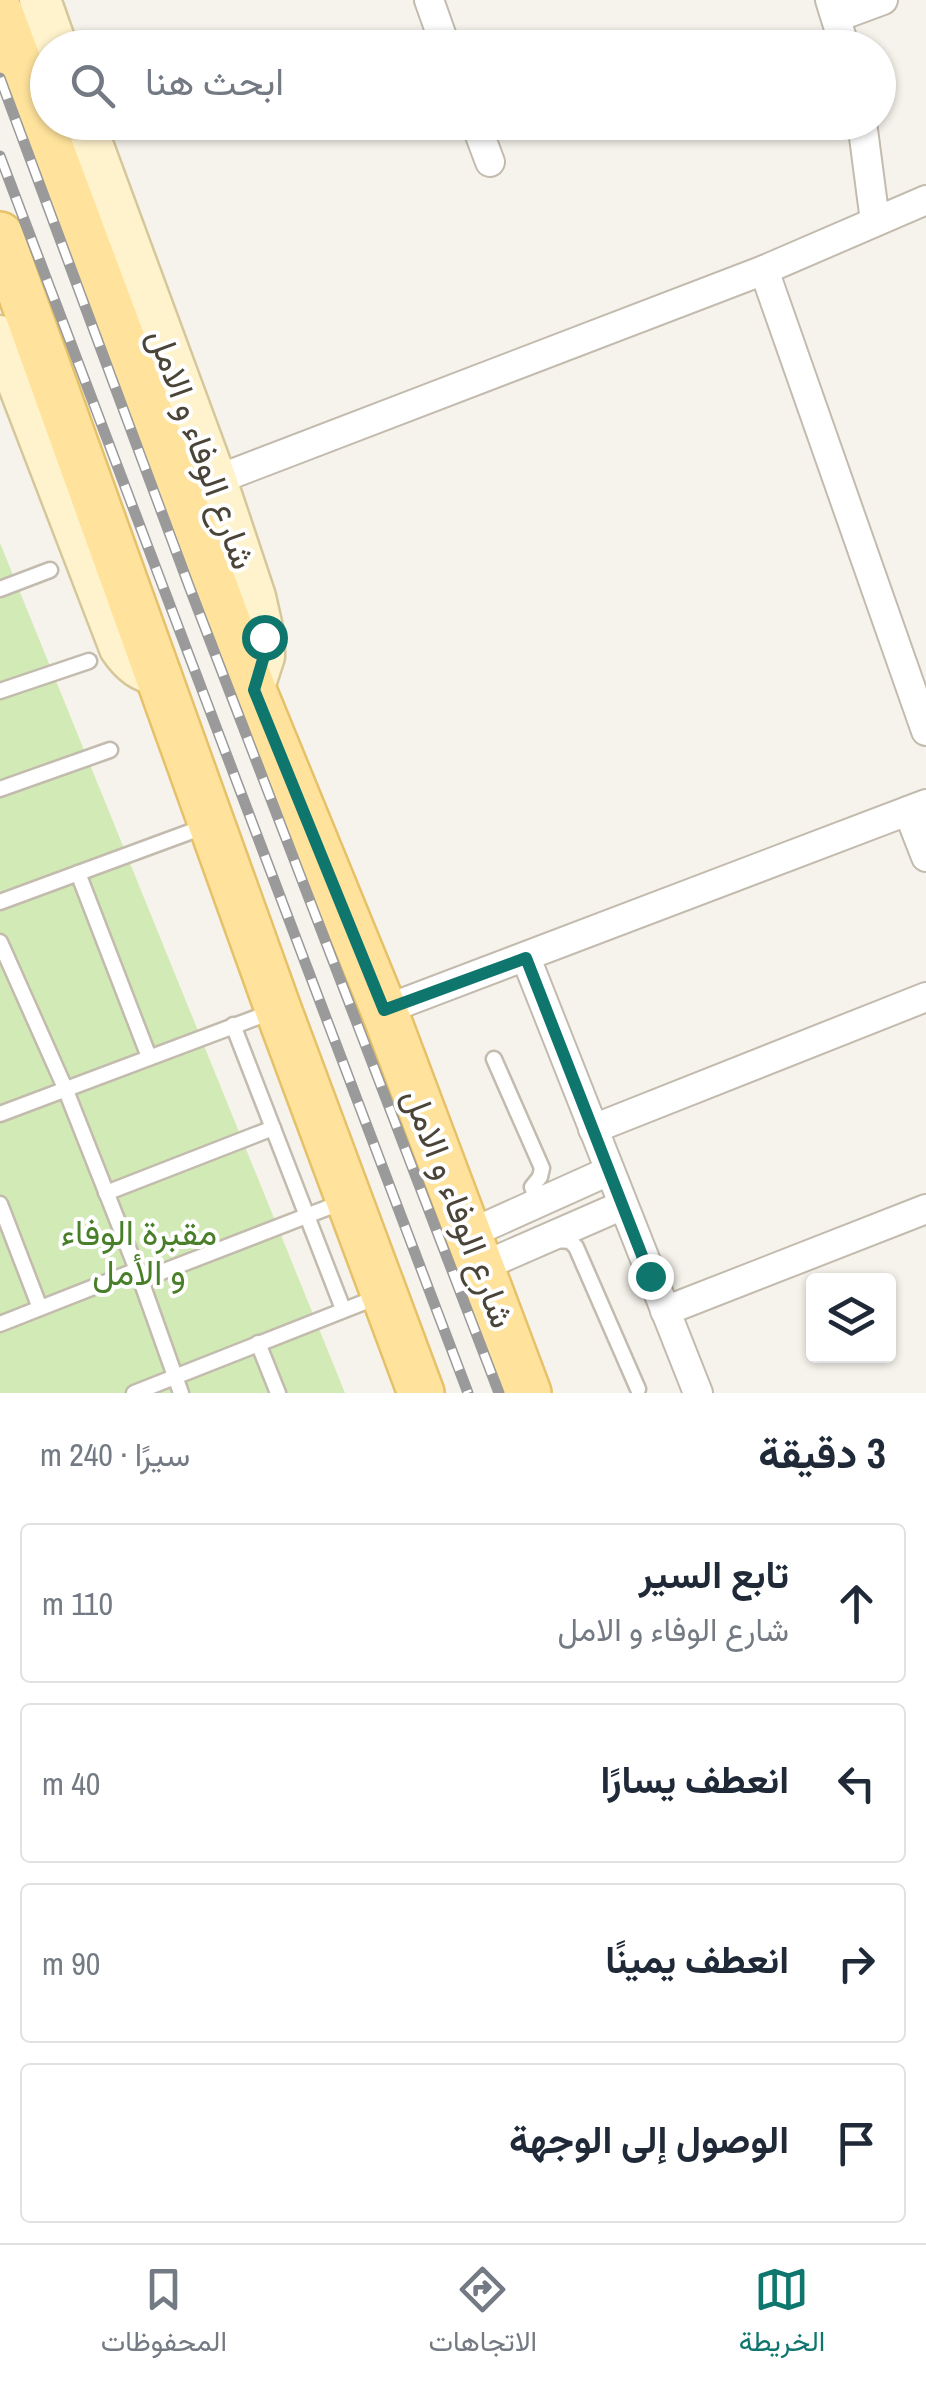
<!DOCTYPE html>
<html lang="ar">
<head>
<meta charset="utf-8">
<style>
  body { margin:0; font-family:"Archivo Narrow",Vazirmatn,sans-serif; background:#f2f2f3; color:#1f2937; direction:rtl }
  .controls { position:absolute; right:30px; bottom:30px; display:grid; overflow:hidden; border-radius:10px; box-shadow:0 2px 8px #0004 }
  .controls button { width:90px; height:90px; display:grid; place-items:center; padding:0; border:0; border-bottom:2px solid #e0e1e3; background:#fff; color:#1f2937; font:50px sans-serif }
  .stop { position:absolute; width:30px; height:30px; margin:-22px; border:8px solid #0f766e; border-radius:50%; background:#fff }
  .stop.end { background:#0f766e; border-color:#fff; box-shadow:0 2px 10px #0008 }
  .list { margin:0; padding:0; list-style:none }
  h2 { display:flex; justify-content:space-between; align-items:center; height:130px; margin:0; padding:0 40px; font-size:42px }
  h2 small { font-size:32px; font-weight:400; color:#747a83 }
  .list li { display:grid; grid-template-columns:65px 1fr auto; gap:30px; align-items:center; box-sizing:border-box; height:160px; margin:0 20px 20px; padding:0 20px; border:2px solid #e0e1e3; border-radius:10px }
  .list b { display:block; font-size:38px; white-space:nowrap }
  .list p { margin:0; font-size:32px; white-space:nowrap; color:#747a83 }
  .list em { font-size:32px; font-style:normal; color:#747a83 }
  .icon { flex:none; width:55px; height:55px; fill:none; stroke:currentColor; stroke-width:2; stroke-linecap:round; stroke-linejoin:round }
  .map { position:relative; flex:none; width:926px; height:1393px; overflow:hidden; direction:ltr }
  .search { position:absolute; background:#fff; box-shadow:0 2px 8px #0004; left:30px; right:30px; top:30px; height:110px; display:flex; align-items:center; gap:25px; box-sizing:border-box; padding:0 35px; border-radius:55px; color:#747a83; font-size:38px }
  .sheet { height:850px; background:#fff }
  nav { display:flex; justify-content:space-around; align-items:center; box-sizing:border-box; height:140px; border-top:2px solid #e0e1e3; background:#fff; font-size:28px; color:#747a83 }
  nav a { display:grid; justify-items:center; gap:5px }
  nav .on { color:#0f766e }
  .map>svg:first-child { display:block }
</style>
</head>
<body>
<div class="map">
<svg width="926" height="1393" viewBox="0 0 926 1393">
  <rect width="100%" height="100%" fill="#f6f3ec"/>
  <polygon fill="#d2eab5" points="0,543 345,1393 0,1393"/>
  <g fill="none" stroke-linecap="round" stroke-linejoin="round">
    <defs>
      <g id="lane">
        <polyline points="0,589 50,570"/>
        <polyline points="0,691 89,661"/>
        <polyline points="0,789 110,750"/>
        <polyline points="78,873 149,1057"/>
        <polyline points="0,902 206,826"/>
        <polyline points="0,942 65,1088 137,1270 0,1324"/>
        <polyline points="233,1025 343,1309"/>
        <polyline points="494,1059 542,1168 540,1177 532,1187 538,1203"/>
        <polyline points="0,1114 271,1012"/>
        <polyline points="106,1193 273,1128"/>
        <polyline points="0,1204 40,1308"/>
        <polyline points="556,1240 570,1241 576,1247 638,1389"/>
        <polyline points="139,1275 181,1393"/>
        <polyline points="141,1280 345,1201"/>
        <polyline points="258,1343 278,1393"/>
        <polyline points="134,1393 380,1296"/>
      </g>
      <g id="street">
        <polyline points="429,0 446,48"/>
        <polyline points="830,0 845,48"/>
        <polyline points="837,17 883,0"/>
        <polyline points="475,122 490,162"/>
        <polyline points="862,122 875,221"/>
        <polyline points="764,270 926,731"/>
        <polyline points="216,480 764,270 926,200"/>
        <polyline points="908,811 926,857"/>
        <polyline points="526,958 698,1393"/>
        <polyline points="384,1010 926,804"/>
        <polyline points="593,1129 926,997"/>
        <polyline points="469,1234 609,1171"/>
        <polyline points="481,1267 623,1205"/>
        <polyline points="665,1311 926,1209"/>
      </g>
      <g id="secondary">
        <polyline points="40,0 57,48"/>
        <polyline points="84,122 216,480 255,597 264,637 264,656 253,690"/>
        <path d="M0,336L120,648C131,664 141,672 161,676"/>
      </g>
      <g id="primary">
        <polyline points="0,13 253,690 384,1010 528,1393"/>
        <polyline points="0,235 278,1009 421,1393"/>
      </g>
    </defs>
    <use href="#lane" stroke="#c2bbae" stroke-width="19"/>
    <use href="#street" stroke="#c2bbae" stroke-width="32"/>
    <use href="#secondary" stroke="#d6c79b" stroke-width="45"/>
    <use href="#primary" stroke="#e6c16a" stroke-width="50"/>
    <use href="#lane" stroke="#fff" stroke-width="14"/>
    <use href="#street" stroke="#fff" stroke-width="28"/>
    <use href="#secondary" stroke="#fff3cd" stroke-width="40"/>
    <use href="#primary" stroke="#ffe39c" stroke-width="45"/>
    <defs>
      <g id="rail">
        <polyline points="0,78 189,586 499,1393"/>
        <polyline points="0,156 468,1393"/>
      </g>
    </defs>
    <use href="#rail" stroke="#9a9a9a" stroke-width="11"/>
    <use href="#rail" stroke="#fff" stroke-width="8" stroke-dasharray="22" stroke-linecap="butt"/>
  </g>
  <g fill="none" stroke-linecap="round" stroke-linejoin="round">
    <polyline stroke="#0f766e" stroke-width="12" points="264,637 264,656 254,690 384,1010 526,958 650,1276"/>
  </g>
  <g text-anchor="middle" stroke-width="8" stroke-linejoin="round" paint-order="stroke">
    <g font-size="35" fill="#4b4439" stroke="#fff">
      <text transform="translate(202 449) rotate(70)" y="12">شارع الوفاء و الامل</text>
      <text transform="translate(459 1208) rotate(69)" y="12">شارع الوفاء و الامل</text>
    </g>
    <g font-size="35" fill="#4a7f2a" stroke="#fff">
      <text x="139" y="1245">مقبرة الوفاء<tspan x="139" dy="40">و الأمل</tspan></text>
    </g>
  </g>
</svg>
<div class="controls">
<button><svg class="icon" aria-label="layers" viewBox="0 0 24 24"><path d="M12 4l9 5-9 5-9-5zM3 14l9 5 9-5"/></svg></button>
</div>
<div class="stop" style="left:264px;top:637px"></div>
<div class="stop end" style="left:650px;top:1276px"></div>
<div class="search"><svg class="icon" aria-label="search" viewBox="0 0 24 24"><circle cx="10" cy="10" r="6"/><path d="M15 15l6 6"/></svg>ابحث هنا</div>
</div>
<section class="sheet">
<h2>3 دقيقة<small>سيرًا · 240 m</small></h2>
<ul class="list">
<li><svg class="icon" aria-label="ahead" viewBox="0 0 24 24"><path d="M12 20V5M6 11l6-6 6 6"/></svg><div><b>تابع السير</b><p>شارع الوفاء و الامل</p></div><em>110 m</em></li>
<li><svg class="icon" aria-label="left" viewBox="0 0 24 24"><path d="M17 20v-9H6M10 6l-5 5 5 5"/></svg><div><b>انعطف يسارًا</b></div><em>40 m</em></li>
<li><svg class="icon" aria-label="right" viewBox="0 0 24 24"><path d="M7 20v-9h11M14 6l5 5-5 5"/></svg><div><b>انعطف يمينًا</b></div><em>90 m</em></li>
<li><svg class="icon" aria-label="arrive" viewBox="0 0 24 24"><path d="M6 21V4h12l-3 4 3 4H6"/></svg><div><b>الوصول إلى الوجهة</b></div></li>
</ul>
</section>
<nav>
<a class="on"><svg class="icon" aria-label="map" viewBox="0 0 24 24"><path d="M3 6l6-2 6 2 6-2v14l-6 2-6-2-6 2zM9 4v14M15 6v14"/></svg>الخريطة</a>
<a><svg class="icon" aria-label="directions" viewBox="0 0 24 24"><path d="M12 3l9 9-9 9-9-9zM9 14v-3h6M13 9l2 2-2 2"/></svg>الاتجاهات</a>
<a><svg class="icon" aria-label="saved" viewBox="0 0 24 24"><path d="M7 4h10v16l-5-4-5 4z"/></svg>المحفوظات</a>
</nav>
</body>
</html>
